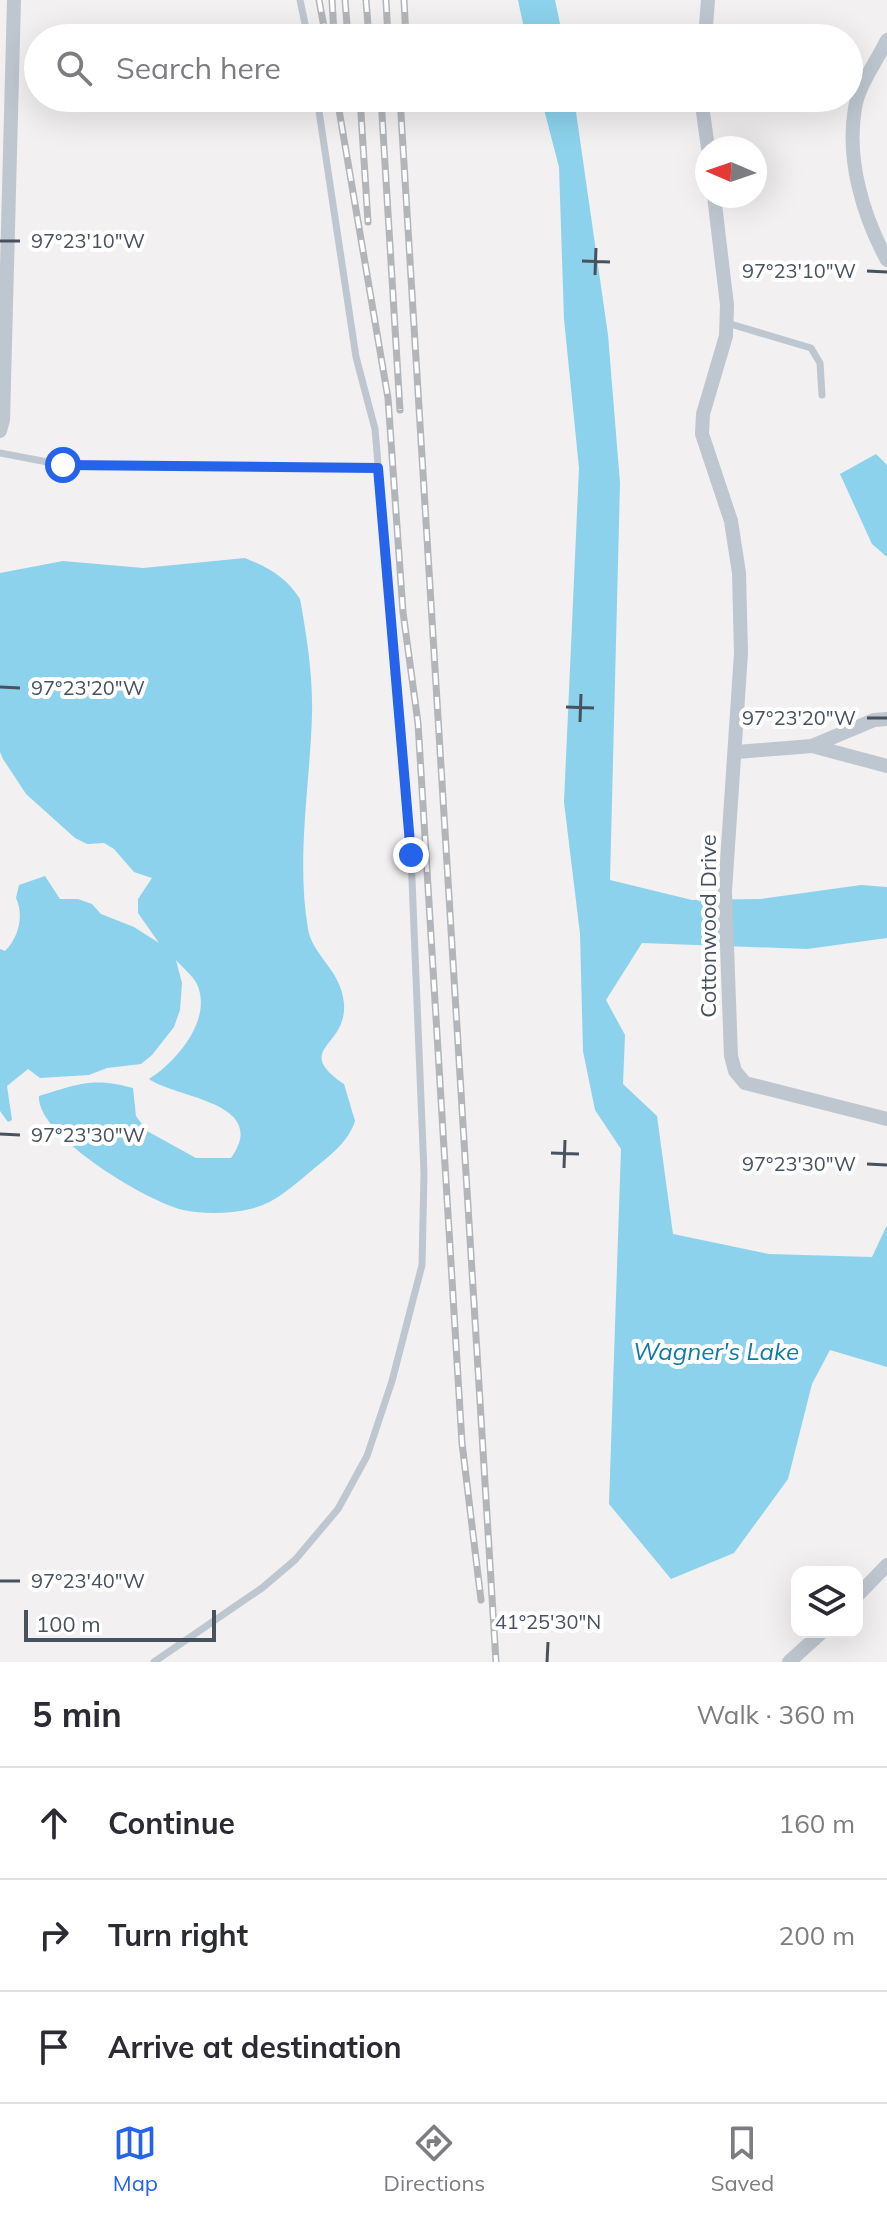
<!DOCTYPE html>
<html lang="en">
<head>
<meta charset="utf-8">
<style>
  body { margin:0; font-family:Mulish,sans-serif; background:#f7f7f7; color:#2b2b33 }
  .controls { position:absolute; right:24px; bottom:24px; display:grid; overflow:hidden; border-radius:16px; box-shadow:0 8px 32px #0002 }
  .controls button { width:72px; height:72px; display:grid; place-items:center; padding:0; border:0; border-bottom:2px solid #e1e1e2; background:#fff; color:#2b2b33; font:40px sans-serif }
  .compass { position:absolute; left:695px; top:136px; width:72px; height:72px; border-radius:50%; background:#fff; box-shadow:0 8px 32px #0002; rotate:272deg }
  .scale { position:absolute; left:24px; bottom:20px; width:192px; box-sizing:border-box; padding-left:8px; border:4px solid #48525e; border-top:0; font-size:22px; line-height:28px; white-space:nowrap; color:#48525e; -webkit-text-stroke:6px #fff; paint-order:stroke }
  .stop { position:absolute; width:24px; height:24px; margin:-18px; border:6px solid #2563eb; border-radius:50%; background:#fff }
  .stop.end { background:#2563eb; border-color:#fff; box-shadow:0 2px 8px #0008 }
  .list { margin:0; padding:0; list-style:none }
  h2 { display:flex; justify-content:space-between; align-items:center; height:104px; margin:0; padding:0 32px; font-size:34px }
  h2 small { font-size:26px; font-weight:400; color:#7c7c81 }
  .list li { display:grid; grid-template-columns:52px 1fr auto; gap:24px; align-items:center; box-sizing:border-box; height:112px; padding:0 32px; border-top:2px solid #e1e1e2 }
  .list b { display:block; font-size:30px; white-space:nowrap }
  .list em { font-size:26px; font-style:normal; color:#7c7c81 }
  .icon { flex:none; width:44px; height:44px; fill:none; stroke:currentColor; stroke-width:2; stroke-linecap:round; stroke-linejoin:round }
  .map { position:relative; flex:none; width:887px; height:1662px; overflow:hidden }
  .search { position:absolute; background:#fff; box-shadow:0 8px 32px #0002; left:24px; right:24px; top:24px; height:88px; display:flex; align-items:center; gap:20px; box-sizing:border-box; padding:0 28px; border-radius:44px; color:#7c7c81; font-size:30px }
  .sheet { height:440px; background:#fff }
  nav { display:flex; justify-content:space-around; align-items:center; box-sizing:border-box; height:112px; border-top:2px solid #e1e1e2; background:#fff; font-size:22px; color:#7c7c81 }
  nav a { display:grid; justify-items:center; gap:4px }
  nav .on { color:#2563eb }
  .map>svg:first-child { display:block }
</style>
</head>
<body>
<div class="map">
<svg width="887" height="1662" viewBox="0 0 887 1662">
  <rect width="100%" height="100%" fill="#f2f0f0"/>
  <g fill="#8cd2ec">
    <polygon points="518,0 555,0 563,38 526,38"/>
    <polygon points="541,98 574,98 608,335 620,483 610,880 692,900 760,899 861,885 887,887 887,938 807,949 642,943 606,1000 625,1035 623,1084 657,1116 673,1234 769,1254 872,1257 887,1225 887,1367 830,1350 812,1384 788,1479 734,1553 671,1579 609,1504 621,1149 595,1110 583,1051 580,934 564,802 579,468 564,319 559,167"/>
    <polygon points="876,454 887,465 887,557 872,544 840,474"/>
    <path d="M245,558C269,568 286,577 300,599C307,637 313,677 312,715C310,785 296,858 308,929C312,955 342,971 344,1004C347,1048 292,1048 344,1084L355,1121C348,1143 329,1156 311,1171C293,1186 274,1204 250,1209C230,1214 202,1214 183,1210C148,1202 36,1136 39,1096C79,1084 92,1077 133,1088L136,1116L147,1131L196,1158H231C271,1102 175,1098 149,1079C176,1062 213,1020 197,984C193,976 182,967 176,960L182,983L180,1010L174,1027L152,1055L141,1064L107,1068L89,1075L40,1078L28,1069L7,1086L12,1120L8,1122L0,1111V949L5,951C19,937 24,915 16,898L19,885L45,876L60,899H78L92,904L101,914L134,927L159,943L138,913V899L152,878L134,872L114,849L104,843L87,844L75,838L26,794L3,759L0,752V573L63,561L143,568Z"/>
  </g>
  <g fill="none" stroke-linecap="round" stroke-linejoin="round">
    <g stroke="#bec6cf" stroke-width="7">
      <polyline points="300,0 308,38"/>
      <polyline points="727,323 811,348 820,363 822,395"/>
      <polyline points="0,453 63,465 378,468"/>
      <polyline points="154,1662 262,1588 295,1560 338,1509 367,1456 392,1381 422,1265 424,1173 411,855 375,429 356,357 317,98"/>
    </g>
    <g stroke="#bec6cf" stroke-width="14">
      <polyline points="705,38 708,0"/>
      <path d="M887,40C877,61 858,86 855,108C846,159 863,216 887,260"/>
      <polyline points="701,98 708,148"/>
      <polyline points="714,196 727,305 726,336 703,414 702,434 731,521 739,573 741,653 725,891 731,1056 735,1071 745,1083 887,1119"/>
      <polyline points="0,431 3,420 14,0"/>
      <polyline points="812,746 887,766"/>
      <polyline points="737,752 812,746 874,720 887,719"/>
      <polyline points="857,1596 887,1565"/>
      <polyline points="789,1662 822,1632"/>
    </g>
    <defs>
      <g id="rail">
        <polyline points="319,0 326,38"/>
        <polyline points="332,0 334,34"/>
        <polyline points="345,0 348,38"/>
        <polyline points="366,0 369,38"/>
        <polyline points="386,0 388,38"/>
        <polyline points="404,0 406,38"/>
        <polyline points="337,98 388,398 403,612 418,723 462,1443 481,1600"/>
        <polyline points="360,98 368,222"/>
        <polyline points="381,98 400,410"/>
        <polyline points="400,98 496,1662"/>
      </g>
    </defs>
    <use href="#rail" stroke="#b2b5ba" stroke-width="7"/>
    <use href="#rail" stroke="#fff" stroke-width="4" stroke-dasharray="12" stroke-linecap="butt"/>
  </g>
  <g fill="none" stroke-linecap="round" stroke-linejoin="round">
    <polyline stroke="#2563eb" stroke-width="10" points="63,465 378,468 411,855"/>
  </g>
  <path fill="none" stroke="#48525e" stroke-width="3" d="M0,241H20M582,261L610,262M867,271L887,272M595,275L596,248M0,687L20,688M566,707L594,708M867,718H887M580,722L581,694M0,1134L20,1135M551,1153L579,1154M867,1164L887,1165M564,1168L565,1140M0,1581H20M547,1662L548,1642"/>
  <g text-anchor="middle" stroke-width="8" stroke-linejoin="round" paint-order="stroke">
    <g font-size="22" fill="#48525e" stroke="#fff">
      <text transform="translate(708 926) rotate(-90)" y="8">Cottonwood Drive</text>
    </g>
    <g font-size="24" font-style="italic" fill="#0d7ba4" stroke="#fff">
      <text x="716" y="1360">Wagner's Lake</text>
    </g>
  </g>
  <g font-size="20" text-anchor="middle" fill="#48525e" stroke="#fff" stroke-width="8" stroke-linejoin="round" paint-order="stroke">
    <text x="88" y="248">97°23'10"W</text>
    <text x="799" y="278">97°23'10"W</text>
    <text x="88" y="695">97°23'20"W</text>
    <text x="799" y="725">97°23'20"W</text>
    <text x="88" y="1142">97°23'30"W</text>
    <text x="799" y="1171">97°23'30"W</text>
    <text x="88" y="1588">97°23'40"W</text>
    <text x="548" y="1629">41°25'30"N</text>
  </g>
</svg>
<div class="controls">
<button><svg class="icon" aria-label="layers" viewBox="0 0 24 24"><path d="M12 4l9 5-9 5-9-5zM3 14l9 5 9-5"/></svg></button>
</div>
<svg class="compass" viewBox="-18 -18 36 36"><path d="M0-13l5 13h-10z" fill="#e53935"/><path d="M0 13l5-13h-10z" fill="#7c7c81"/></svg>
<div class="scale">100 m</div>
<div class="stop" style="left:63px;top:465px"></div>
<div class="stop end" style="left:411px;top:855px"></div>
<div class="search"><svg class="icon" aria-label="search" viewBox="0 0 24 24"><circle cx="10" cy="10" r="6"/><path d="M15 15l6 6"/></svg>Search here</div>
</div>
<section class="sheet">
<h2>5 min<small>Walk · 360 m</small></h2>
<ul class="list">
<li><svg class="icon" aria-label="ahead" viewBox="0 0 24 24"><path d="M12 20V5M6 11l6-6 6 6"/></svg><div><b>Continue</b></div><em>160 m</em></li>
<li><svg class="icon" aria-label="right" viewBox="0 0 24 24"><path d="M7 20v-9h11M14 6l5 5-5 5"/></svg><div><b>Turn right</b></div><em>200 m</em></li>
<li><svg class="icon" aria-label="arrive" viewBox="0 0 24 24"><path d="M6 21V4h12l-3 4 3 4H6"/></svg><div><b>Arrive at destination</b></div></li>
</ul>
</section>
<nav>
<a class="on"><svg class="icon" aria-label="map" viewBox="0 0 24 24"><path d="M3 6l6-2 6 2 6-2v14l-6 2-6-2-6 2zM9 4v14M15 6v14"/></svg>Map</a>
<a><svg class="icon" aria-label="directions" viewBox="0 0 24 24"><path d="M12 3l9 9-9 9-9-9zM9 14v-3h6M13 9l2 2-2 2"/></svg>Directions</a>
<a><svg class="icon" aria-label="saved" viewBox="0 0 24 24"><path d="M7 4h10v16l-5-4-5 4z"/></svg>Saved</a>
</nav>
</body>
</html>
